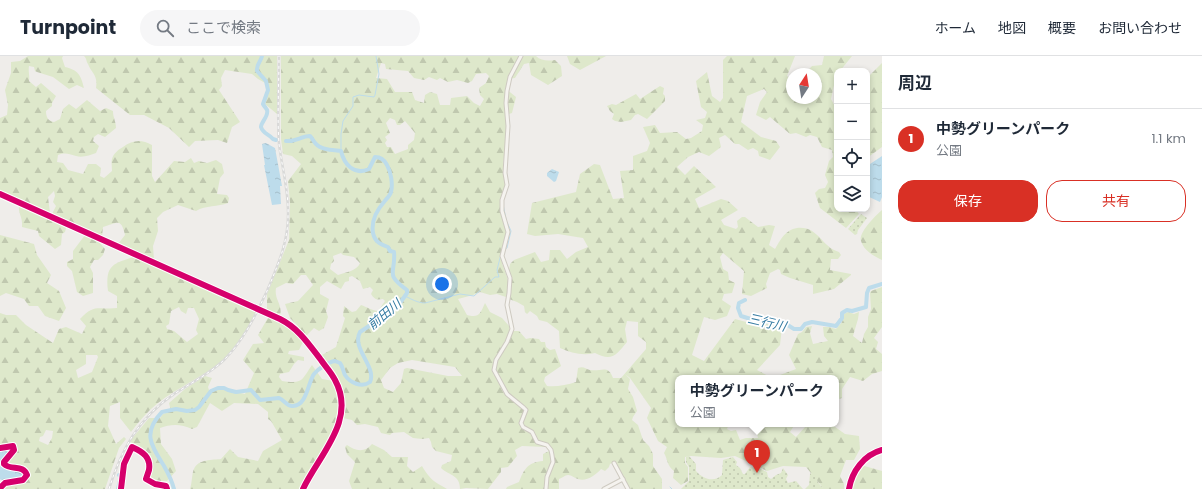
<!DOCTYPE html>
<html lang="ja">
<head>
<meta charset="utf-8">
<style>
  body { margin:0; font-family:Poppins,"Noto Sans JP",sans-serif; background:#f6f6f7; color:#1f2937 }
  .controls { position:absolute; right:12px; top:12px; display:grid; overflow:hidden; border-radius:8px; box-shadow:0 2px 6px #0003 }
  .controls button { width:36px; height:36px; display:grid; place-items:center; padding:0; border:0; border-bottom:1px solid #e0e1e3; background:#fff; color:#1f2937; font:20px sans-serif }
  .compass { position:absolute; left:786px; top:12px; width:36px; height:36px; border-radius:50%; background:#fff; box-shadow:0 2px 6px #0003; rotate:12deg }
  .you { position:absolute; left:442px; top:228px; width:14px; height:14px; margin:-10px; border:3px solid #fff; border-radius:50%; background:#1a73e8; box-shadow:0 0 0 6px #1a73e833 }
  .badge { display:grid; place-items:center; width:26px; height:26px; border-radius:50%; background:#d93025; color:#fff; font-size:13px; font-weight:700 }
  .pin { position:absolute; translate:-50% -33px; filter:drop-shadow(0 1px 2px #0008) }
  .pin::after { content:''; position:absolute; top:21px; width:14px; height:12px; background:inherit; clip-path:polygon(0 0,100% 0,50% 100%) }
  .popup { position:absolute; left:675px; top:319px; width:164px; height:52px; box-sizing:border-box; display:grid; place-content:center; border-radius:8px; background:#fff; filter:drop-shadow(0 1px 3px #0005); font-size:13px; white-space:nowrap; color:#747a83 }
  .popup b { font-size:15px; color:#1f2937 }
  .popup::after { content:''; position:absolute; left:50%; top:100%; margin-left:-8px; border:8px solid transparent; border-top-color:#fff }
  .list { margin:0; padding:0; list-style:none }
  h2 { display:flex; justify-content:space-between; align-items:center; height:52px; margin:0; padding:0 16px; font-size:17px }
  h2 small { font-size:13px; font-weight:400; color:#747a83 }
  .list li { display:grid; grid-template-columns:26px 1fr auto; gap:12px; align-items:center; box-sizing:border-box; height:60px; padding:0 16px; border-top:1px solid #e0e1e3 }
  .list b { display:block; font-size:15px; white-space:nowrap }
  .list p { margin:0; font-size:13px; white-space:nowrap; color:#747a83 }
  .list em { font-size:13px; font-style:normal; color:#747a83 }
  .actions { display:flex; gap:8px; padding:12px 16px }
  .actions a { flex:1; padding:9px 0; border:1px solid #d93025; border-radius:16px; text-align:center; font-size:14px; color:#d93025 }
  .actions .main { background:#d93025; color:#fff }
  .icon { flex:none; width:22px; height:22px; fill:none; stroke:currentColor; stroke-width:2; stroke-linecap:round; stroke-linejoin:round }
  .map { position:relative; flex:none; width:882px; height:433px; overflow:hidden }
  header { display:flex; align-items:center; gap:24px; box-sizing:border-box; height:56px; padding:0 20px; background:#fff; border-bottom:1px solid #e0e1e3 }
  header strong { font-size:19px }
  nav { display:flex; gap:22px; margin-inline-start:auto; font-size:14px }
  .search { width:280px; height:36px; background:#f6f6f7; display:flex; align-items:center; gap:10px; box-sizing:border-box; padding:0 14px; border-radius:22px; color:#747a83; font-size:15px }
  main { display:flex }
  aside { flex:1; background:#fff }
  .map>svg:first-child { display:block }
</style>
</head>
<body>
<header>
<strong>Turnpoint</strong>
<div class="search"><svg class="icon" aria-label="search" viewBox="0 0 24 24"><circle cx="10" cy="10" r="6"/><path d="M15 15l6 6"/></svg>ここで検索</div>
<nav><a>ホーム</a><a>地図</a><a>概要</a><a>お問い合わせ</a></nav>
</header>
<main>
<div class="map">
<svg width="882" height="433" viewBox="0 0 882 433">
  <defs>
    <pattern id="forest-firs" width="22" height="20" patternUnits="userSpaceOnUse"><rect width="22" height="20" fill="#dee8cb"/><path d="M5 1l3.5 6h-7zM16 11l3.5 6h-7z" fill="#c0c8af"/></pattern>
    <pattern id="park-dots" width="8" height="8" patternUnits="userSpaceOnUse"><rect width="8" height="8" fill="#dee8cb"/><path d="M2 2h.1M6 6h.1" fill="none" stroke="#c0c8af" stroke-width="1.8" stroke-linecap="round"/></pattern>
    <pattern id="water-ripples" width="26" height="14" patternUnits="userSpaceOnUse"><rect width="26" height="14" fill="#bddceb"/><path d="M2 4q2-2 4 0t4 0M15 11q2-2 4 0t4 0" fill="none" stroke="#a4beca"/></pattern>
  </defs>
  <rect width="100%" height="100%" fill="#efedea"/>
  <g fill="url(#forest-firs)" fill-rule="evenodd">
    <path d="M28,0H63L62,2L65,11C78,14 81,19 84,32L77,29L69,33L53,21L37,16L35,15L34,11L29,10C28,16 30,20 29,25L36,31L41,27L56,40L52,47V50L46,55C46,61 48,65 54,66L60,63L63,53L69,48L76,53L87,44L100,55L106,52L113,55C113,62 116,65 116,72L105,81L98,78L94,81L93,85L99,90L96,97C90,99 83,102 76,100C68,98 66,96 58,99L57,106L63,107L68,114L83,118L88,108H96L101,112L100,120L104,122L112,115C112,111 111,106 112,103C113,98 119,93 123,91C133,84 141,83 152,89V120L155,126L174,105L185,106L191,102L194,107L199,105L207,107L216,104L222,108L224,117L220,122L217,138L227,139L229,142L228,147C218,151 206,149 196,155L178,149L163,156L157,162L158,175L153,190L154,204L118,188L125,179C121,161 117,167 103,171L102,181L52,158L56,150L53,146L55,140L54,135L48,141L50,157L0,135V62L7,59L8,49L5,34L11,17V6L20,5Z"/>
    <path d="M84,0H277V58L265,48L268,33L267,28L258,23L252,18L225,14L221,22L222,30L219,34L240,66L232,71L227,87L218,84L195,85L189,91L169,72L144,59H130L96,32C98,19 92,18 88,8C86,5 87,3 84,0Z"/>
    <path d="M281,0H536C541,5 548,5 555,4L561,10L562,20L548,29L531,19L529,7L524,8L515,22L508,23L506,33L516,41L512,57L506,59C508,79 503,98 503,117C504,122 506,127 505,132C503,139 500,143 500,150C500,159 506,167 506,177C506,185 500,192 501,200C502,217 513,221 506,241L497,238L490,239L480,236L473,239L458,243L467,259C479,262 480,258 485,247L490,256L502,262L510,271C509,275 509,279 507,283C500,297 490,304 494,320L496,306L513,275H519L526,283L530,282L539,283L541,286H545L546,291L550,294L555,293L561,310L545,321L544,325L547,330C556,331 567,329 576,326L578,312C584,310 585,313 590,314C601,316 608,308 613,322H621L646,293V286L638,280V266L627,265L625,273L627,286C616,299 612,306 595,297C583,300 571,297 560,292L559,275L547,266L539,264L537,260L530,255L527,258L525,256L524,250L517,246L509,243L511,221L509,214L510,208L514,204L535,196L541,206L549,204L550,194H560L567,203L576,196L588,191L583,182L558,178L535,180L527,178L532,147L576,136L580,118L594,108L600,109L613,143L624,142L620,115L633,114V100L647,95L650,87L643,71L655,69L660,77L677,76L686,83L691,82L702,75L703,69L696,64L705,62L707,56L701,51L696,25L707,16L712,40L720,46L723,42V4L727,0H795L787,20L792,23V42H816V18H805L812,10L822,9L824,0H852L840,15H837L831,43L837,54V153H855L859,158L846,172L820,152L815,137L819,133L825,132L828,126L825,119L829,105L833,101L832,94L822,91L817,81L810,79L806,81L796,77L790,78L783,72L770,61L766,64L756,59L760,46L767,36L764,33L747,40L741,66L761,81L776,85L780,91L770,104L759,100L758,95L753,92L748,94L739,88H735L725,79L719,82L721,91L709,100L699,96L688,101L677,111L685,119L694,110L716,131L695,143L699,152L721,143L728,145L738,154L721,164L724,169L736,173L738,171L737,165L742,161H745L758,171L769,169L775,170L769,189L775,193C781,183 785,174 797,172C819,170 821,191 839,196L841,199L838,203H831L830,214L851,218V219L834,233L813,238V229L790,222L781,218L780,214L778,213L770,217L766,228L767,232L751,240L742,238L744,215L723,197L720,201L723,213L728,216L729,224L735,227L732,237L724,238L722,244L731,250L727,260L715,264L704,261L692,299L704,305L735,263L750,267H762L782,271L780,289L757,314L772,322L796,313L789,299L798,278L802,276L806,271L812,270L810,277L813,288L828,285L824,280L823,271H829L836,273L842,266L844,258L848,256L854,258L859,256L858,263L853,280L862,287L864,278L868,271V261L871,253L870,237L871,235L882,231V271L874,282L878,286L876,293L882,298V315L872,318L863,325L850,321L842,333V342L836,344V322H678V368H729L727,373L731,375L736,374L740,384L746,382H758L755,370L756,368H795L790,376L796,381L806,370L812,368H831L845,378L859,380L860,393L854,404H846L840,420L844,428V433H824L806,411L783,410L767,415L735,400L721,402L691,400L685,401V407L688,411V425L681,429L673,422L674,415C667,410 668,404 664,397L667,391L658,385L647,362L651,352L630,322L625,318L630,323L628,333L633,341L637,355L633,361L632,364L638,369L643,384L649,390L653,398V410L662,423V433H630L614,406L610,408L609,411L605,415L601,413C596,419 586,426 578,423C574,422 572,419 568,419C565,419 562,422 559,423V433H506L507,431L519,426C524,413 528,406 543,405V398L549,395L546,391L522,390L515,394L517,400L508,411L501,412V416L488,433L466,432L460,433C460,419 450,420 441,412L442,409L451,405L452,399L436,395L432,391L431,386L429,382L422,383L413,382L404,376L392,377L390,379L381,377L378,371L365,368L357,369L352,364L343,362C344,358 346,353 346,349C345,333 331,315 322,303V299L336,291L345,262L343,260L344,250L352,256L356,255L361,249C367,251 371,254 378,255L385,245L383,243C377,244 375,244 371,238L373,234L370,231L363,233L360,225L352,220L349,221V225L345,226L341,233L327,225L320,231V238L329,243L326,255L328,261L324,272L319,275L314,272L306,280L299,272L298,270L290,262L285,248L298,245L313,229L306,219H301L293,228L286,227L276,232C274,244 283,248 280,260L267,254V238L289,184L290,147L288,125L301,108L292,100L283,98L281,83ZM381,7L385,8L386,13L408,15L414,22L424,24L429,21L437,24L440,22L448,26L457,24L468,27L472,25L476,18L486,17L489,20L486,27L479,32L480,39L484,43L480,50L474,47L467,40L451,42L450,49H440L437,38L430,36L425,39L424,47L415,44L412,36H395L387,23L376,22ZM390,62L395,64L397,69H400L405,65L415,77L414,84L408,89V93L395,98L391,91H387L385,87L387,84L385,81L390,77L386,67ZM341,197L343,199L354,201L360,207C357,215 346,216 338,219L330,213L331,208L334,205L333,200ZM412,304L455,311L462,320H448L407,312L404,313L401,327L393,336L384,332L381,324L390,312L398,307Z"/>
    <polygon points="567,0 606,0 580,14 570,8"/>
    <polygon points="882,7 882,91 867,102 867,22"/>
    <polygon points="660,30 664,32 663,38 665,40 665,45 647,63 638,58 635,59 631,64 621,66 615,65 612,63 614,58 610,55 607,50 612,48 616,49 636,38 640,43"/>
    <path d="M19,150L30,153L67,168L65,176L62,178L61,189L55,193L39,180L38,175L22,171C23,161 18,158 19,150Z"/>
    <path d="M882,154V204C874,200 864,195 861,185C858,177 876,159 882,154Z"/>
    <polygon points="0,179 34,188 37,199 51,219 47,227 59,235 66,252 59,265 45,260 38,250 29,250 24,243 6,237 0,240"/>
    <polygon points="85,179 99,186 105,193 103,199 98,204 94,204 90,211 93,217 93,237 83,240 77,236 72,215 67,210 67,206 73,203 73,195"/>
    <path d="M136,200L256,255C248,273 237,291 222,305C203,321 178,331 158,347C148,355 139,365 131,376L120,362V346L110,350L108,370L116,388L124,381L126,383L119,392L105,433H1L3,429L26,426L28,424L27,413L8,407V404L16,395V391L12,388L0,391V257L6,259H16L26,269L53,287L59,273L66,271L82,278L86,270L80,263C94,247 99,254 117,252V240L108,235C105,208 113,208 136,200ZM179,251L181,255L186,258L188,252H194L199,263L196,274L198,278L187,286L174,275L167,273L166,270L169,268L171,255ZM86,299H97L98,301L92,316L78,322L76,314L86,308ZM46,374L53,375L52,382L48,389L39,385L40,381L43,380Z"/>
    <path d="M269,260C284,268 294,270 303,286L299,294L289,295L288,298L304,301V305L298,304L294,308L289,316L280,318L279,321L282,325C303,328 301,325 312,309L322,323L334,325C337,334 340,343 340,353C338,376 311,409 301,433H190C192,428 192,416 194,413C198,403 213,404 221,403L230,393L238,401L258,405L263,395L282,384L271,365L268,363V356L258,348L234,347L222,355L210,347L197,371L192,373C181,368 171,368 160,372L161,388L172,403L176,415L167,425L155,426L149,422L151,417V403C146,397 141,390 133,389L130,385L149,362H160L163,358L171,355L169,347L185,333L205,320L212,322L208,331L209,334L223,333L245,338L254,317L243,304L253,288L264,287L258,279Z"/>
    <path d="M372,388L384,394L392,401H408L407,410L413,416L422,410C431,425 434,425 447,433H352L349,425L355,406L347,398L345,391L347,389C355,395 365,397 372,388Z"/>
    <polygon points="861,409 882,415 882,433 850,433 854,419"/>
  </g>
  <g fill="url(#park-dots)">
    <polygon points="861,158 867,162 858,174 857,178 855,179 848,173"/>
    <path d="M689,400L696,408V415C703,423 714,427 722,419L723,404L733,401L737,406L736,409L740,412L743,418H745L750,411L761,413L767,416L768,421L771,423L776,419L781,417L783,412L788,419L786,423L788,427L796,425L803,433H681L689,425V411L686,406V401Z"/>
    <path d="M811,417C818,421 817,430 826,433H805L809,429L810,418Z"/>
  </g>
  <g fill="url(#water-ripples)">
    <polygon points="266,87 275,92 282,130 280,130 281,148 272,149 264,109 265,109 262,88"/>
    <polygon points="882,100 882,141 880,146 867,140 869,135 867,129 867,110"/>
    <polygon points="552,113 559,116 556,125 554,126 547,120 547,117"/>
    <path d="M9,393L11,395L2,405L0,410C7,415 16,411 23,417V420L17,422L1,424L0,423V395Z"/>
  </g>
  <g fill="none" stroke-linecap="round" stroke-linejoin="round">
    <g stroke="#bddceb" stroke-width="1">
      <polyline points="341,95 341,78 343,65 353,50 353,41 359,39 374,41 375,39 379,18 376,0"/>
      <polyline points="503,148 506,163"/>
      <polyline points="505,193 507,192 511,175 507,166"/>
      <path d="M405,240C411,243 418,247 425,247L460,238L474,240L495,221H499L497,214L502,194"/>
      <polyline points="670,431 672,433"/>
    </g>
    <g stroke="#bddceb" stroke-width="4">
      <path d="M262,0C261,6 256,8 257,15L266,25L268,34L263,48C264,50 266,52 267,54C269,60 261,66 261,71C263,78 269,78 273,83L276,84"/>
      <polyline points="745,244 739,247 738,252 741,260 754,264 786,268 794,273 801,273 805,268 812,266 836,270 842,262 842,257 847,254 852,255 866,251 867,237 869,232 882,228"/>
      <polyline points="118,433 121,420 119,419"/>
      <path d="M174,433C172,425 168,417 164,410C151,389 142,377 162,356L176,353L187,355L195,354L199,351L211,335L218,332H224L228,334L236,336L251,334L260,344L279,342C284,344 287,350 292,350C307,351 308,326 314,318C318,313 328,306 335,305L340,307C343,311 343,315 345,319C350,327 362,332 370,326C377,311 351,292 360,276L378,264L389,253L400,247L407,237V234C384,217 396,218 394,196L390,195L388,191C380,188 375,186 373,177C371,165 376,155 384,146C386,143 390,140 391,136C393,128 391,116 387,109C384,103 380,101 375,101L369,113C354,120 344,108 341,95C333,94 321,94 316,88C313,85 313,83 310,80C301,80 296,86 286,85"/>
    </g>
    <defs>
      <g id="street">
        <path d="M0,392L13,390L14,394L4,406V408C11,415 23,408 27,419L23,424L5,427L0,432"/>
        <path d="M121,433L124,408L132,391C143,396 151,401 149,414C148,417 147,420 146,423L155,428L166,430L167,433"/>
      </g>
      <g id="secondary">
        <polyline points="521,0 510,21 507,35 506,47 508,70 505,117 507,129 502,144 502,155 508,176 502,200 510,222 509,237 507,249 512,273 507,286 496,304 494,314 507,338 524,352 526,354 521,367 523,371 532,376 537,386 547,389 551,394 552,399 553,406 547,421 546,433"/>
        <polyline points="0,138 252,250"/>
        <polyline points="265,256 287,267 301,278 332,319 340,337 342,354 339,370 303,433"/>
        <polyline points="614,407 628,433"/>
        <polyline points="604,433 623,423"/>
        <path d="M849,433C852,415 864,399 882,394"/>
      </g>
    </defs>
    <use href="#street" stroke="#ccc9c6" stroke-width="4.5"/>
    <use href="#secondary" stroke="#cecac1" stroke-width="5"/>
    <use href="#street" stroke="#fdfcfc" stroke-width="2.5"/>
    <use href="#secondary" stroke="#f5f3ef" stroke-width="3"/>
    <defs>
      <path id="rail" d="M109,433C122,392 138,363 174,338C191,327 209,318 224,304C244,284 255,260 267,235C277,211 288,187 288,160C289,135 282,112 279,88C277,59 279,29 279,0"/>
    </defs>
    <use href="#rail" stroke="#d9d9d8" stroke-width="2.5"/>
    <use href="#rail" stroke="#fff" stroke-width="1" stroke-dasharray="3" stroke-linecap="butt"/>
    <defs>
      <polyline id="secondary-bridge" points="252,250 265,256"/>
    </defs>
    <use href="#secondary-bridge" stroke="#cecac1" stroke-width="5" stroke-linecap="butt"/>
    <use href="#secondary-bridge" stroke="#f5f3ef" stroke-width="3"/>
    <defs>
      <g id="cycleway">
        <path d="M0,138L280,263C298,272 308,287 321,304C325,310 331,316 335,324C357,364 319,399 303,433"/>
        <path d="M0,392L13,390L14,394L4,406V408C11,415 23,408 27,419L23,424L5,427L0,432"/>
        <path d="M121,433L124,408L132,391C143,396 151,401 149,414C148,417 147,420 146,423L155,428L166,430L167,433"/>
        <path d="M849,433C852,415 864,399 882,394"/>
      </g>
    </defs>
    <use href="#cycleway" stroke="#fff" stroke-width="8"/>
    <use href="#cycleway" stroke="#d6006c" stroke-width="6"/>
  </g>
  <g text-anchor="middle" stroke-width="3.5" stroke-linejoin="round" paint-order="stroke">
    <g font-size="13" font-style="italic" fill="#347ba2" stroke="#fff">
      <text transform="translate(384 258) rotate(-40)" y="5">前田川</text>
      <text transform="translate(767 266) rotate(13)" y="5">三行川</text>
    </g>
  </g>
</svg>
<div class="controls">
<button>+</button>
<button>−</button>
<button><svg class="icon" aria-label="locate" viewBox="0 0 24 24"><circle cx="12" cy="12" r="6"/><path d="M12 2v4M12 18v4M2 12h4M18 12h4"/></svg></button>
<button><svg class="icon" aria-label="layers" viewBox="0 0 24 24"><path d="M12 4l9 5-9 5-9-5zM3 14l9 5 9-5"/></svg></button>
</div>
<svg class="compass" viewBox="-18 -18 36 36"><path d="M0-13l5 13h-10z" fill="#e53935"/><path d="M0 13l5-13h-10z" fill="#747a83"/></svg>
<div class="you"></div>
<div class="pin badge" style="left:757px;top:417px">1</div>
<div class="popup"><b>中勢グリーンパーク</b>公園</div>
</div>
<aside>
<h2>周辺<small></small></h2>
<ul class="list">
<li><span class="badge">1</span><div><b>中勢グリーンパーク</b><p>公園</p></div><em>1.1 km</em></li>
</ul>
<div class="actions"><a class="main">保存</a><a>共有</a></div>
</aside>
</main>
</body>
</html>
